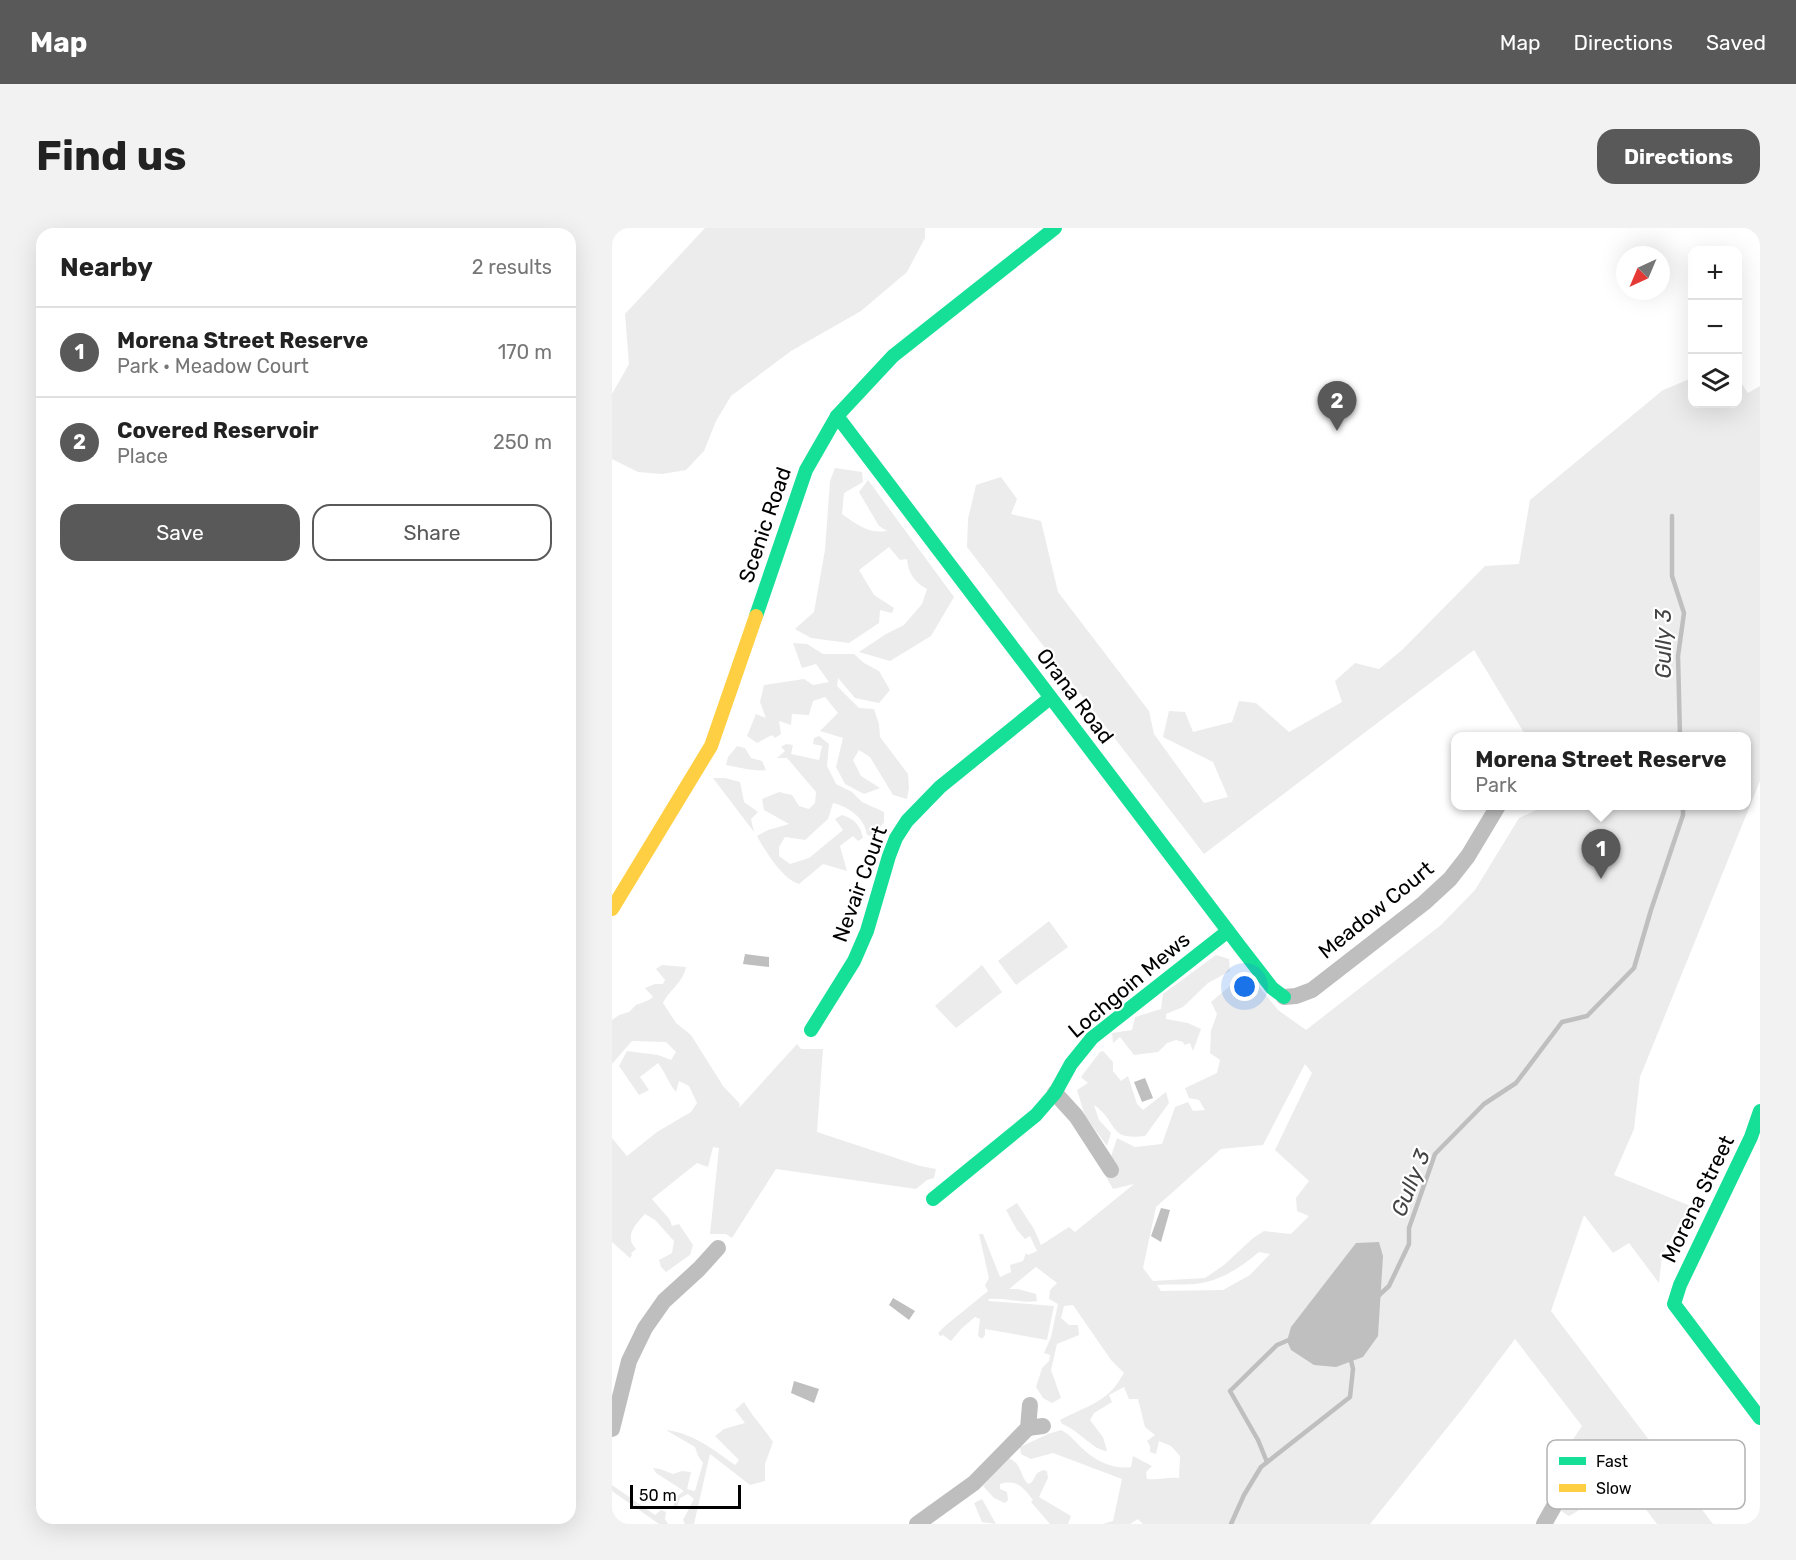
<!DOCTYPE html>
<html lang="en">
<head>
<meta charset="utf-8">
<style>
  body { margin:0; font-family:Rubik,sans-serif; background:#f2f2f2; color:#222 }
  .controls { position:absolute; right:18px; top:18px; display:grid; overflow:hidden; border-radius:12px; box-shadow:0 6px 24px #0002 }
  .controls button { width:54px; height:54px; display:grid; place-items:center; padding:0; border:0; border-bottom:2px solid #e0e0e0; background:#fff; color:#222; font:30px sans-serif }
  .compass { position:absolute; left:1004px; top:18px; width:54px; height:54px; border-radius:50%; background:#fff; box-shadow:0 6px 24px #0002; rotate:224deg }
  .scale { position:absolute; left:18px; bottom:15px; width:111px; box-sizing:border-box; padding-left:6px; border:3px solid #000; border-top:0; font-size:16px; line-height:21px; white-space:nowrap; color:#000; -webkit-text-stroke:4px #fff; paint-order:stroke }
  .you { position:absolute; left:633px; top:759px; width:21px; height:21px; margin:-15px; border:4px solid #fff; border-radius:50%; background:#1a73e8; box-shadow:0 0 0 9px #1a73e833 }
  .badge { display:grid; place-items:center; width:39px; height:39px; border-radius:50%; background:#595959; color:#fff; font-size:20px; font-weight:700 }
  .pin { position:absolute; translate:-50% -50px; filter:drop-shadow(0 2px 3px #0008) }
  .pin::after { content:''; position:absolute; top:32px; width:21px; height:18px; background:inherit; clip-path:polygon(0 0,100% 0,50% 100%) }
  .popup { position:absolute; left:839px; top:504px; width:300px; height:78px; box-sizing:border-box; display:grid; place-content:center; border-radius:12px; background:#fff; filter:drop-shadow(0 2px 4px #0005); font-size:20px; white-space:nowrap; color:#767676 }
  .popup b { font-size:22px; color:#222 }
  .popup::after { content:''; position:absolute; left:50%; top:100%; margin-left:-12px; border:12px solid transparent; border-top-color:#fff }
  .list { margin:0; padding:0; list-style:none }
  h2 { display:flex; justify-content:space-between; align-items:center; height:78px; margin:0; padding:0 24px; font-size:26px }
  h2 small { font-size:20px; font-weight:400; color:#767676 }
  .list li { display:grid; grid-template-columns:39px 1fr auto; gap:18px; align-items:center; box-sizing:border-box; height:90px; padding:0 24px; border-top:2px solid #e0e0e0 }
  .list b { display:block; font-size:22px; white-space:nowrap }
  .list p { margin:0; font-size:20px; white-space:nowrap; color:#767676 }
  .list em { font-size:20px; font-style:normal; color:#767676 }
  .actions { display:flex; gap:12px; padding:18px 24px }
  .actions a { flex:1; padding:14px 0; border:2px solid #595959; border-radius:18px; text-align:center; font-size:21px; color:#595959 }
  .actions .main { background:#595959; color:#fff }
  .icon { flex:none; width:33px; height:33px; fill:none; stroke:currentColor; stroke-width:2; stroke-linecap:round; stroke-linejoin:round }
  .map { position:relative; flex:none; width:1148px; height:1296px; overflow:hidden; border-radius:18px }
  header { display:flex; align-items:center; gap:36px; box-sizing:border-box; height:84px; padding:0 30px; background:#595959; color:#fff }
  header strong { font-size:28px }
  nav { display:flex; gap:33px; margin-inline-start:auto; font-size:21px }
  .intro { display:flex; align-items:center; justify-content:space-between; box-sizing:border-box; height:144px; padding:0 36px }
  h1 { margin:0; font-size:42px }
  .button { padding:15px 27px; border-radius:18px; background:#595959; color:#fff; font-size:21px; font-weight:700 }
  main { display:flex; gap:36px; padding:0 36px }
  aside { flex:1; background:#fff; border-radius:18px; box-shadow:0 6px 24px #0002 }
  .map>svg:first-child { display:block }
</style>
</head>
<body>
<header>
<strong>Map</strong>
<nav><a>Map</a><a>Directions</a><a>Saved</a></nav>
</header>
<div class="intro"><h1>Find us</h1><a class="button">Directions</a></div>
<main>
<aside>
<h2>Nearby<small>2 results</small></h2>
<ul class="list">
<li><span class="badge">1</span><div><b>Morena Street Reserve</b><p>Park · Meadow Court</p></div><em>170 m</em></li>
<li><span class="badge">2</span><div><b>Covered Reservoir</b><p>Place</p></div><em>250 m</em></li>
</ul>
<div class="actions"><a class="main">Save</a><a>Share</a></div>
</aside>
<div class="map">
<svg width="1148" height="1296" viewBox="0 0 1148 1296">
  <rect width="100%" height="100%" fill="#fff"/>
  <g fill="#ececec" fill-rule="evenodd">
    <polygon points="93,0 313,0 313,10 295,44 249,83 179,123 119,168 104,193 92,223 74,242 50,246 26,244 0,231 0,166 17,136 13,86"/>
    <path d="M1080,150V176H1126V150L1136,165L1148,158V553L1028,849L1022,901L1002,947L1086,981L1070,990L1050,1028L1047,1055L1017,1015L1001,1025L972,987L939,1083L1101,1296H1045L1010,1250L975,1278L981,1265C976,1245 969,1233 946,1234L970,1198L903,1111L851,1180L758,1296H531L526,1291L518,1296H491L501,1293L510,1251L441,1225L419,1231L409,1226L408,1219L436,1206L449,1202C459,1207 463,1214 471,1221C483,1233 503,1242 519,1239L521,1228L540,1238L534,1244L535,1251C546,1252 556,1249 567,1250L568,1228L559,1218L547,1213L544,1226L538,1224V1218L535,1213L543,1207L533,1199L526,1171H517L512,1159L497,1167L500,1174L482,1185L478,1192L491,1209L495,1223C482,1223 467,1202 450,1196L448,1192C464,1183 485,1177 498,1164C504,1159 508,1151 512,1145L499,1132L461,1077L452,1078L449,1090L457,1097H466L467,1107L445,1116L439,1142L449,1170L440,1175L431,1170L424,1159L430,1140L437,1133L438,1127L432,1125L439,1109L446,1076L437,1071L438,1062L445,1055L424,1039L397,1061H406L424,1066L425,1073C410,1076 393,1069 377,1071L376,1073L442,1078L435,1112L373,1101V1107L370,1111L366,1108L368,1091L363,1089L350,1100L339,1113L331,1107L328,1108L326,1105L333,1098L376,1063L373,1057L377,1050L367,1006H371L388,1049L399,1044L398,1037L411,1033L414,1025L416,1027L425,1023L418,1008L413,1011L405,1002L394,982L405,975L422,1001L429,1017L457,999L463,1004L522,956L501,961L493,947L505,910L523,919L550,916L563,879L576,874L581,883L593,882L587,872L577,870L573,860L605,845L608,832L598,825L599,803L605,786L599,774L625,752L645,756L666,782L694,802L829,697L863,662L907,590L933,578H1134V508H914L862,422L592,626L355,319L356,291L364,257L389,249L405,271L399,286L429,293L446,364L537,483L542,506L592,575L616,569L601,534L551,509L557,483L573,484L581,504L620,494L627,473L644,475L677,504L730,474L723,453L743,435L767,441L790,422L873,338L907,336L918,272L1051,162ZM693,836L700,845L663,922L697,953L684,970L685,983L697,988L679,1006L652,1003L641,1010L612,1037L593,1050L541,1053L531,1040L544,979L609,921L651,917ZM647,1024L658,1026L638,1047L611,1062L549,1063L545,1057C557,1056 571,1057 583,1056C609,1053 628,1040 647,1024Z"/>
    <path d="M223,240L250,244L251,254L232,265L230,286C245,297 257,306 275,303L267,298L247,264L256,252L342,369L319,408L278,433L247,424L274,406L292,397L310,376L315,361C303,355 296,345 295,331L288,332L277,319L247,342L262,367L282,380L280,385L268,382L267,395L237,415L199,410L183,401L202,384L213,322L218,253Z"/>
    <polygon points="181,415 195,416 211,426 242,426 252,435 267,443 278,462 267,475 243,470 226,450 225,458 247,480 262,481 267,496 268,509 296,546 297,560 295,571 281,567 258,529 247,522 241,532 249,548 268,560 252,566 233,556 224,539 231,510 208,503 226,485 213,469 201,473 197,487 180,486 179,497 167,493 169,506 163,510 160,507 145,515 135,508 144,486 154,490 148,474 152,457 192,451 201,457 217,454 204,436 190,440"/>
    <path d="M207,508L217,516L215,538L224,556L240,564L250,574L272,584V594L262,608L255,607C253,590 237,579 221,575L216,591L193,612L173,609L167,619V628L178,636L197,630L231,602L223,591L230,587C242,591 248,596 251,610L246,613L241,608L228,618L235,643L211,636L187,656C171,652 153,623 145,608L156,602L177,596L152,582L150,571L167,564L180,567L187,578L197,581L203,575L204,564L175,530H165L173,523L169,519L174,516L181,517L179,526L207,532L210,518L201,516L202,510Z"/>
    <path d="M125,518L133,520L139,530L150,533L154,542C144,544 125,539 114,537L116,529Z"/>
    <polygon points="101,550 113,550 128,554 132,574 146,584 139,591 142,604"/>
    <polygon points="437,693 456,719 404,757 386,733"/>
    <polygon points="604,727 617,731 618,743 596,755 571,779 554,786 554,791 576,795 589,801 581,823 578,815 572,817 571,814 564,812 555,815 546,824 522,827 508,809 501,815 500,805 520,802 523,789 549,781 551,766"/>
    <path d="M50,737L74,739C71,755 57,762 51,775L64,795L79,807L111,858L128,876L127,880L185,816L189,821H211L205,904L308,938L324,941L322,950L315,952L304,961L164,941L120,1010L114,1006H98L107,920L101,919L96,939L85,935L40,971L58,992L60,998L67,996L81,1017L78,1027L54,1044L49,1039L47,1032L60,1025L62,1013L43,992L33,986C23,997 12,1008 24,1021L19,1025L20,1027L18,1030L0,1014V910L15,928L45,904L79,884L85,875L77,858L67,853L64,864C56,855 54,845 46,835L28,849L37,862L27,867L7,838L15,823L46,827L59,832L64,824L54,814L20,813L0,836V792L7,787L17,784L24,777L37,772L41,769L33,760L43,756H51L53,752L44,741Z"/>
    <polygon points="370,737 390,764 344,800 323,778"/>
    <path d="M491,823L501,834V843L509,853L516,848L525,876L531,882L554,864L557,875L533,908C495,913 507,894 482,877L487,892L499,905L495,918L473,888L465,862L476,855L469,849L488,824Z"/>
    <path d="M132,1174C140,1188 152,1200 161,1214L153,1236V1253L138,1257L98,1226L82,1296H73L71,1292L82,1271L76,1266L68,1270L64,1282L61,1280L64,1269L72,1263L44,1245L41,1240L48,1241L61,1246L70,1243L79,1244L75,1261L83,1263L91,1235L86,1228L83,1219L54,1202C81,1205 102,1222 123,1237L127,1232L103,1208L112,1201L133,1195L123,1182Z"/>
    <path d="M396,1230C410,1235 407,1246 416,1256L420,1254L425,1245L431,1242L435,1243L436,1250L427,1269L459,1288L456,1296H438L419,1274L421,1272C411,1259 405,1251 388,1256V1261L395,1264L396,1272L393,1275L382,1270L371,1258Z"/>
    <path d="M949,1237C981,1240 986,1276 957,1288L949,1283L965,1273C972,1257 963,1246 946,1245L942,1239Z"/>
    <polygon points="0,1257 43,1287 49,1282 54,1284 53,1291 56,1296 47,1296 0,1263"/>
    <polygon points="370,1271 384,1296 370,1294 362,1275"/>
  </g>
  <g fill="#bfbfbf">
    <polygon points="133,726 157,729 157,739 131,736"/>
    <polygon points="533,850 541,870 530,874 522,854"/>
    <polygon points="549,980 558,982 549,1014 539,1008"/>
    <polygon points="767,1014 771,1028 766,1108 751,1129 724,1139 702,1137 679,1122 675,1113 679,1099 744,1015"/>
    <polygon points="281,1070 303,1083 297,1092 277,1077"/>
    <polygon points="182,1153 207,1161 202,1175 179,1165"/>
  </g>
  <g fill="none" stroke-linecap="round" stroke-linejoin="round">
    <g stroke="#bfbfbf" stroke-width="4.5">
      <polyline points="1060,288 1060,348 1072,385 1066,428 1068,508"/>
      <polyline points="764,1070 777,1058 797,1016 797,1000 823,926 872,876 904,855 950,794 975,788 1022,740 1039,682 1071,587 1071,578"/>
      <polyline points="655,1234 646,1212 618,1163 665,1117 679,1111"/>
      <polyline points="619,1296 632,1267 649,1239 738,1169 741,1141 738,1128"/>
    </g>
    <g stroke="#bebebe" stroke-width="16">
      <polyline points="672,769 684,768 700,762 812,675 838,651 856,628 886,578"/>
      <polyline points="443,865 464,888 499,942"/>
      <polyline points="416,1200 418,1177"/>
      <polyline points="416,1200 431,1198"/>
      <polyline points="0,1201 17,1133 33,1100 52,1073 87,1041 106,1020"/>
      <polyline points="305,1296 362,1255 416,1200"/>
      <polyline points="932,1296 949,1266"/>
    </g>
    <g stroke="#16e098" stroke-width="14">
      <polyline points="225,188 629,720 660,760 672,769"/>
      <polyline points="144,388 194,242 225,188 281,128 443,0"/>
      <polyline points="199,802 242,733 255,703 277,628 284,610 295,593 328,559 438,470"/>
      <polyline points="1148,883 1139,909 1068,1057 1062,1076 1148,1190"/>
      <polyline points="321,971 424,887 443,865 459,836 480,810 616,703"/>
    </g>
    <polyline stroke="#ffcf43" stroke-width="14" points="0,681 99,518 144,388"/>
  </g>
  <g text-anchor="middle" stroke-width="4.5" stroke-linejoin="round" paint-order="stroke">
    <g font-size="21" fill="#000" stroke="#fff">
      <text transform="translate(153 297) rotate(-71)" y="7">Scenic Road</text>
      <text transform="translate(463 468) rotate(53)" y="7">Orana Road</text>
      <text transform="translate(248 656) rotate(-70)" y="7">Nevair Court</text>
      <text transform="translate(764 682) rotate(-39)" y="7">Meadow Court</text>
      <text transform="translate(517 757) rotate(-40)" y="7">Lochgoin Mews</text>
      <text transform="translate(1086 971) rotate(-64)" y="7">Morena Street</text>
    </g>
    <g font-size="22" font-style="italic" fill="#444" stroke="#fff">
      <text transform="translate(1051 416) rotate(-90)" y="8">Gully 3</text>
      <text transform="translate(798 955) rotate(-68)" y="8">Gully 3</text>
    </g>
  </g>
  <rect x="935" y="1212" width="198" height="69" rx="9" fill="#fff" stroke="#b2b2b2" stroke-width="1.5"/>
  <rect x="947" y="1229" width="27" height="8" fill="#16e098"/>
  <rect x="947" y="1256" width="27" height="8" fill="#ffcf43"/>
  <g font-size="16" fill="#000">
    <text x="984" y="1239">Fast</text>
    <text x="984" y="1266">Slow</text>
  </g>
</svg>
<div class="controls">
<button>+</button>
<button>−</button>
<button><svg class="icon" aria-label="layers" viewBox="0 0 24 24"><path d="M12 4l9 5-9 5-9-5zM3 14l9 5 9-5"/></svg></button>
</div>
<svg class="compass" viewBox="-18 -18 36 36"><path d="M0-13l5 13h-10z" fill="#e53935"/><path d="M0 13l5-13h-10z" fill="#767676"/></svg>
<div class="scale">50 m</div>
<div class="you"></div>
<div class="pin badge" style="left:989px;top:651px">1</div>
<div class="popup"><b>Morena Street Reserve</b>Park</div>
<div class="pin badge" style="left:725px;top:203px">2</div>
</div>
</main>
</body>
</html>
